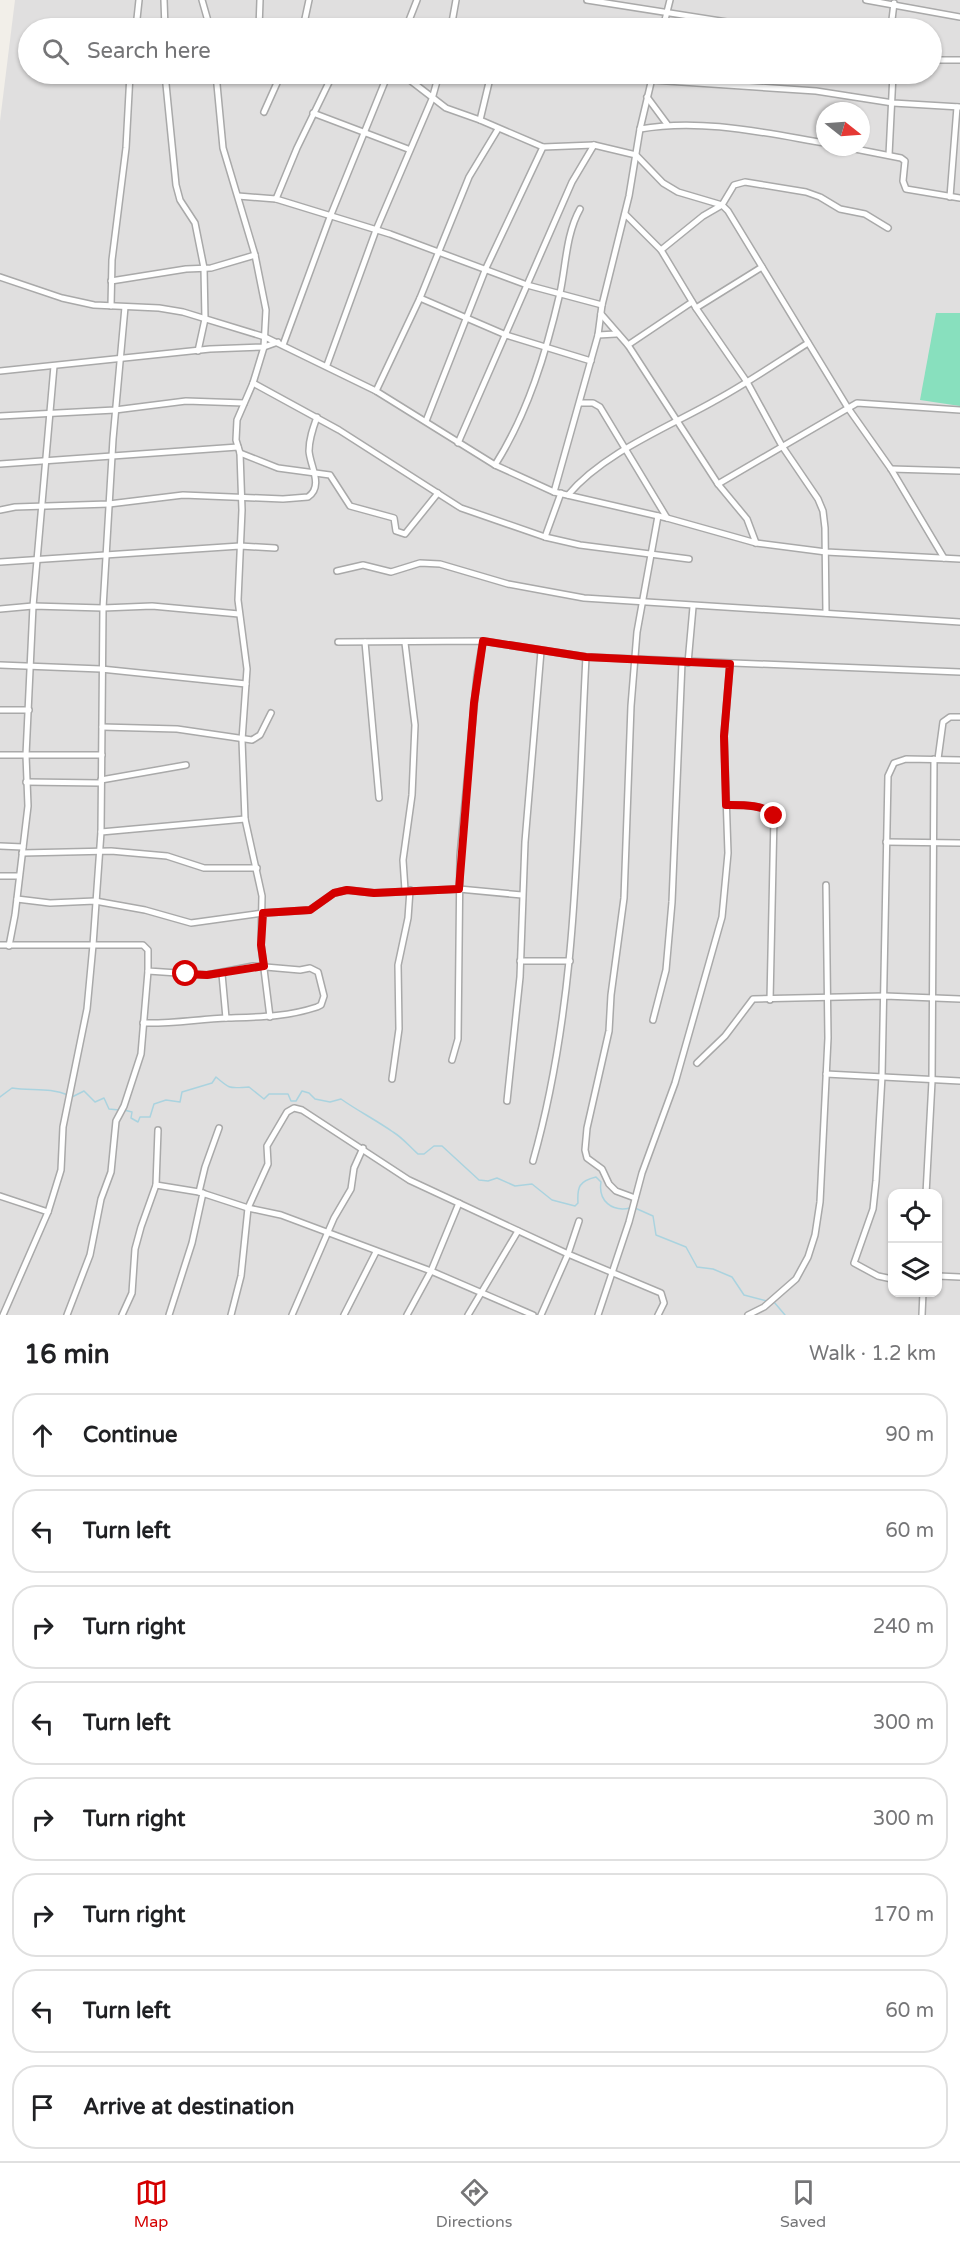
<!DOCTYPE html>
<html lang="en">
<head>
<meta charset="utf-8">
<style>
  body { margin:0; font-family:"Varela Round",sans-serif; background:#f2f2f2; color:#202124 }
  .controls { position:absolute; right:18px; bottom:18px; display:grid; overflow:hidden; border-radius:12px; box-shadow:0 2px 4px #0004 }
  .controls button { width:54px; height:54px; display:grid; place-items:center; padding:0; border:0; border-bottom:2px solid #e0e0e0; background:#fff; color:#202124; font:30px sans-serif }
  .compass { position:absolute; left:816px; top:102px; width:54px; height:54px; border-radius:50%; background:#fff; box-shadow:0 2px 4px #0004; rotate:107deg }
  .stop { position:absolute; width:18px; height:18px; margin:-14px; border:4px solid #d40000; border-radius:50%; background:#fff }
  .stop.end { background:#d40000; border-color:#fff; box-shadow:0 2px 6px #0008 }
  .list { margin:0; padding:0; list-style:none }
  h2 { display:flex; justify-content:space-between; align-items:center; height:78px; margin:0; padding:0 24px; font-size:26px }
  h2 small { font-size:20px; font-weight:400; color:#757577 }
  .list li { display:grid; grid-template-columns:39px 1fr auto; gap:18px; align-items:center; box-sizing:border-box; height:84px; margin:0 12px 12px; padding:0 12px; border:2px solid #e0e0e0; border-radius:24px }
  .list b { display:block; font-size:22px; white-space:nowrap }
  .list em { font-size:20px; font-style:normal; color:#757577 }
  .icon { flex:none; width:33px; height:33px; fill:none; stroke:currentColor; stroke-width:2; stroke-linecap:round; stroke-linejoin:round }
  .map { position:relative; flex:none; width:960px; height:1315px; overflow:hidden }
  .search { position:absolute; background:#fff; box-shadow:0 2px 4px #0004; left:18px; right:18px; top:18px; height:66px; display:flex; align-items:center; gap:15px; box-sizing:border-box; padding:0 21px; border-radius:33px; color:#757577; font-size:22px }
  .sheet { height:846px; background:#fff }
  nav { display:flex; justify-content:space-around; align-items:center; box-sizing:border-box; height:84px; border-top:2px solid #e0e0e0; background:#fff; font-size:16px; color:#757577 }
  nav a { display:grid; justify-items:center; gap:3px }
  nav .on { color:#d40000 }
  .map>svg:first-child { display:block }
</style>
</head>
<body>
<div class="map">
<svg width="960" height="1315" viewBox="0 0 960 1315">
  <rect width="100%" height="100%" fill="#f2efe9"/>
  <path fill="#e0dfdf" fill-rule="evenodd" d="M15,0H960V1315H0V121ZM28,28H932V74H28ZM825,111H861V147H825ZM892,1194H938V1292H892Z"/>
  <polygon fill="#88e0be" points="936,313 960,313 960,406 920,400"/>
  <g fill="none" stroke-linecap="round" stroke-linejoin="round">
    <g stroke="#aad3df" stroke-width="1.5">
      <path d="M0,1097L12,1088C31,1091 50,1087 68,1095"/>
      <polyline points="72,1097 84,1091 95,1102 104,1098 109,1109 119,1110"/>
      <path d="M124,1110L132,1112L131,1118L138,1122L140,1117H150L154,1104L166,1100L180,1102L182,1092L212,1083L216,1077C231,1090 229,1088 249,1087L264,1099L269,1094H288L291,1101H296L302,1091L309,1093L315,1099L330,1102L341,1099C358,1111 376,1120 393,1132C403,1138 410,1147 418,1154H424L434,1146H442L479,1180L488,1181L497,1178L515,1186L532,1184L552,1200L575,1206L578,1203C577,1187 579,1181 596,1177L601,1182C598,1201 612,1212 630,1208"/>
      <polyline points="635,1208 653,1216 656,1235 686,1247 697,1267 713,1269 732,1277 744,1295 767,1301"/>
      <polyline points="774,1302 785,1315"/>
    </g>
    <defs>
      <g id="minor">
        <polyline points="164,0 165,28"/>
        <polyline points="202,0 210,28"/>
        <polyline points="587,0 765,28"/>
        <polyline points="866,0 960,17"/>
        <polyline points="305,24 323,28"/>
        <polyline points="575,26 579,28"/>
        <polyline points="136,28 139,0"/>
        <polyline points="259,28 260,0"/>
        <polyline points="303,28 309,0"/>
        <polyline points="406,28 417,0"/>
        <polyline points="451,28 456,0"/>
        <polyline points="663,28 670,0"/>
        <polyline points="891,28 894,3"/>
        <polyline points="932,60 960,60"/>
        <polyline points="165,74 176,185 180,200 195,223 204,268 205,319 198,351"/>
        <polyline points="216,74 223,148 255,255 266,310 264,347 253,383 237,420 236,440 240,453 242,510 238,600 247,669 242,740 245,819 262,896 261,945 270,1017"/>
        <polyline points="402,74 446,108 480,120"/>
        <polyline points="491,74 480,120 543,147"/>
        <polyline points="636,74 652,80 816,91 893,103 960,107"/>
        <polyline points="647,97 667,124"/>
        <polyline points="264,112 281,74"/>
        <polyline points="313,113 408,149"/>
        <path d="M640,129C701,118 765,133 825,143"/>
        <polyline points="845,147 901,158 905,161 903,181 906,189 960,198"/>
        <polyline points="889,155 893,74"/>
        <polyline points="238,196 276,199 297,148 333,74"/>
        <polyline points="950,197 957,107"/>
        <polyline points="276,199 390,234 527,285 602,305"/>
        <polyline points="625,214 661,250 696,308 747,382 782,446 818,499 823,511 825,528 826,613"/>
        <polyline points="661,250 703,216 722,205 734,185 745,182 806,192 820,197 840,209 865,214 888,228"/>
        <polyline points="0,277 62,298 94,305 159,308 183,312 265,337 376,391 495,465 554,492 667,518 756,543 826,552 960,559"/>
        <polyline points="111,281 186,269 211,268 255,255"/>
        <polyline points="420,298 506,335 591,361"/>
        <polyline points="111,306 112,260 126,148 130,74"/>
        <polyline points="696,308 762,267"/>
        <polyline points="601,314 628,345 718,484 747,519 756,543"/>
        <polyline points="598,335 616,334"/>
        <polyline points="283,345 330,217 388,74"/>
        <polyline points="628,345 692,302"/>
        <polyline points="327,365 376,230 432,99 439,74"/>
        <polyline points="0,371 210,349 264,347 278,342"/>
        <polyline points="253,383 339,430 461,508 545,537 580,545 689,559"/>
        <polyline points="376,391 420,298 469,177 498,129"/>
        <polyline points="580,403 593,403 600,407 667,518"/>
        <polyline points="0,416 115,410 186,401 244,403"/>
        <polyline points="426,421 486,268 543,147 594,145 636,155 663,183 678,192 722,205 728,211 848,408 891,469 944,558"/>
        <polyline points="458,443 572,182 594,145"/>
        <polyline points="240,453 278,468 330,475 350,506 394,518 396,531 405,534 438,493"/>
        <polyline points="0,464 238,447"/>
        <path d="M495,465C528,413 546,353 560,293C566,265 566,234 580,209"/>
        <polyline points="891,469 960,471"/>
        <polyline points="718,484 857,403 960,410"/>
        <polyline points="554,492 598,335 602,305 629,196 640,129 653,74"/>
        <path d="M568,495C604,452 671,426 718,399C749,382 778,362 808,343"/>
        <path d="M0,510L15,507L109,504L183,495L283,499L308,497C324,486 310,466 309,451C309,439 313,428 317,417"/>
        <polyline points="545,537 561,493"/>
        <polyline points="0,562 240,546 275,548"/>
        <polyline points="337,571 363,565 391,572 420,563 440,564 508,584 584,598 960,622"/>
        <polyline points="0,609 33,606 103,608 152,606 239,614"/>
        <polyline points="338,642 483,641 586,657 960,672"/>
        <polyline points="365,642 379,798"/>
        <polyline points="688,663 693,607"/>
        <polyline points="0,665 101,669 246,684"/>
        <polyline points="0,710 29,710"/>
        <polyline points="102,727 177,729 252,740 260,735 271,713"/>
        <polyline points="0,755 102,755"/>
        <polyline points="938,759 943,722 950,717 960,717"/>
        <polyline points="101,780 186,765"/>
        <polyline points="26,782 101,783"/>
        <path d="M726,805C739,805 766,804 774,816L770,1000"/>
        <polyline points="101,832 245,819"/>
        <polyline points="886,842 960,843"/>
        <polyline points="0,846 23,847"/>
        <polyline points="22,853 111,851 167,856 204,868 257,868"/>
        <polyline points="0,876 18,876"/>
        <polyline points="405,890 403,860 412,795 415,725 405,643"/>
        <polyline points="17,899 50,903 95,901 145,910 191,923 263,913 310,910 334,893 347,890 374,893 459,889 522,895"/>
        <path d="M0,945H143L148,950V971L207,975L253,966L300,970L310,968L318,972L324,996L321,1005L317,1007C287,1017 259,1017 228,1018C199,1019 172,1024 143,1023"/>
        <polyline points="9,946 15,915 28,806 26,755 33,606 54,366"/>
        <polyline points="520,961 570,961"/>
        <polyline points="222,974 226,1018"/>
        <polyline points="653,1020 666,970 672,902 682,662"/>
        <polyline points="452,1060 458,1039 460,856 477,675 483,641"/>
        <polyline points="697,1063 725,1036 753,999 885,996 960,999"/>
        <polyline points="826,1074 960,1081"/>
        <polyline points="392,1079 399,1029 398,965 408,918 410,890"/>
        <polyline points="507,1101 520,977 525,842 541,651"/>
        <path d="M533,1161C579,999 577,825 586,657"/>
        <polyline points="156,1185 199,1192 248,1208 281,1215 431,1271 533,1315"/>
        <polyline points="199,1192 205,1167 219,1128"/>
        <polyline points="926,1194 932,1081 934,759"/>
        <polyline points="0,1196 48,1212 61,1170 63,1127 87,1009 93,945 101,832 103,608 113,439 125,307"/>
        <polyline points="635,1198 616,1191 609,1184 602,1169 587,1158 585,1150 587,1128 609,1031 611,995 624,898 631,706 637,632 658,516"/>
        <polyline points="938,1276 960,1277"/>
        <polyline points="892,1279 878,1276 854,1263 873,1209 876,1181 882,1076 888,776 894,763 906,759 960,760"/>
        <polyline points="3,1315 48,1212"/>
        <polyline points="67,1315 90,1255 101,1199 111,1172 116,1121 124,1106 141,1054 148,971"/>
        <polyline points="122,1315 132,1293 135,1249 141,1227 156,1185 158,1130"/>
        <polyline points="169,1315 192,1243 203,1193"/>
        <polyline points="231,1315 241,1276 248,1208 268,1164 267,1146 287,1112 294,1108 302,1110 409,1180 568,1254 661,1293 664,1303 658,1315"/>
        <polyline points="292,1315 334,1218 351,1189 354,1168 363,1148"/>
        <polyline points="344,1315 376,1252"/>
        <polyline points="407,1315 431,1271 459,1203"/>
        <polyline points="468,1315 518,1231"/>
        <polyline points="541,1315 568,1254 579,1221"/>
        <polyline points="598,1315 629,1222 642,1173 675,1083 722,917 728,853 724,736 730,664"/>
        <polyline points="748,1315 764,1307 796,1279 808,1257 815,1235 820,1202 828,1038 826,885"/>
        <polyline points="922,1315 923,1292"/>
      </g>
    </defs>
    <use href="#minor" stroke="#a9a9a9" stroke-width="8"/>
    <use href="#minor" stroke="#fff" stroke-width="5"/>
  </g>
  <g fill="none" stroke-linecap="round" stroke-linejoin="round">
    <path stroke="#d40000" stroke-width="8" d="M186,974L207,975L264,966L261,945L263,913L310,910L334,893L347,890L374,893L459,889L474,703L483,641L586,657L730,664L724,736L726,805C739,805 766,804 774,816"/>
  </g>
</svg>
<div class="controls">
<button><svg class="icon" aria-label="locate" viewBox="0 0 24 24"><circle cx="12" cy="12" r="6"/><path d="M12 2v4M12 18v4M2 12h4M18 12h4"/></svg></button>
<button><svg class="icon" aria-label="layers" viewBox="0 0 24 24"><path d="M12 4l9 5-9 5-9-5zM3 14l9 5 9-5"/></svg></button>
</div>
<svg class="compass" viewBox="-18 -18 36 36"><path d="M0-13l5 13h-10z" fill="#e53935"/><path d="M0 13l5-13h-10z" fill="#757577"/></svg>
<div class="stop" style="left:186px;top:974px"></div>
<div class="stop end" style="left:774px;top:816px"></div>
<div class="search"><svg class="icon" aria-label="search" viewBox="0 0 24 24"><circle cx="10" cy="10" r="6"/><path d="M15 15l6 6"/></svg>Search here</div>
</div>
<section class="sheet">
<h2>16 min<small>Walk · 1.2 km</small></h2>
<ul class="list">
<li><svg class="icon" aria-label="ahead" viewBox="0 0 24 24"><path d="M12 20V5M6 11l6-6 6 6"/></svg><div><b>Continue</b></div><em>90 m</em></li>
<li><svg class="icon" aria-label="left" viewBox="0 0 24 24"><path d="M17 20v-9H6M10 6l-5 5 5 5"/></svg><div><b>Turn left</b></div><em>60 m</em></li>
<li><svg class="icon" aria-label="right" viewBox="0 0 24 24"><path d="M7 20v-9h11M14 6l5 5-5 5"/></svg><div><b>Turn right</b></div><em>240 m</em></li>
<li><svg class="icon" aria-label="left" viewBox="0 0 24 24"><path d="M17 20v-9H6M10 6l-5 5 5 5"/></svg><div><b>Turn left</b></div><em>300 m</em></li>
<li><svg class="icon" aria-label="right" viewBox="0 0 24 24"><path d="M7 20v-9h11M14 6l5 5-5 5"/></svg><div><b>Turn right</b></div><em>300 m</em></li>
<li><svg class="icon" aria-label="right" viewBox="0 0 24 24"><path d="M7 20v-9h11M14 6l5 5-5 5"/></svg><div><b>Turn right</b></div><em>170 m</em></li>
<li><svg class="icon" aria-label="left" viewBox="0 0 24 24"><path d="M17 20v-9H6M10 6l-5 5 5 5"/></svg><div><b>Turn left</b></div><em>60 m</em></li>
<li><svg class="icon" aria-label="arrive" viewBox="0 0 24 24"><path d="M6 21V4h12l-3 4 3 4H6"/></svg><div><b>Arrive at destination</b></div></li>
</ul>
</section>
<nav>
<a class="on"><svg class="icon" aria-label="map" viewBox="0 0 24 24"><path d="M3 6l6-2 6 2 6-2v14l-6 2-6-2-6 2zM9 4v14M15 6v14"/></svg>Map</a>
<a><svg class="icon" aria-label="directions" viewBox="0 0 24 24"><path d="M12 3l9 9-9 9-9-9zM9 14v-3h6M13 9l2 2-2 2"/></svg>Directions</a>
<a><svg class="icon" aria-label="saved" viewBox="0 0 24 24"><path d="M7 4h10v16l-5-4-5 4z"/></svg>Saved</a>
</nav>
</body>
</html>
